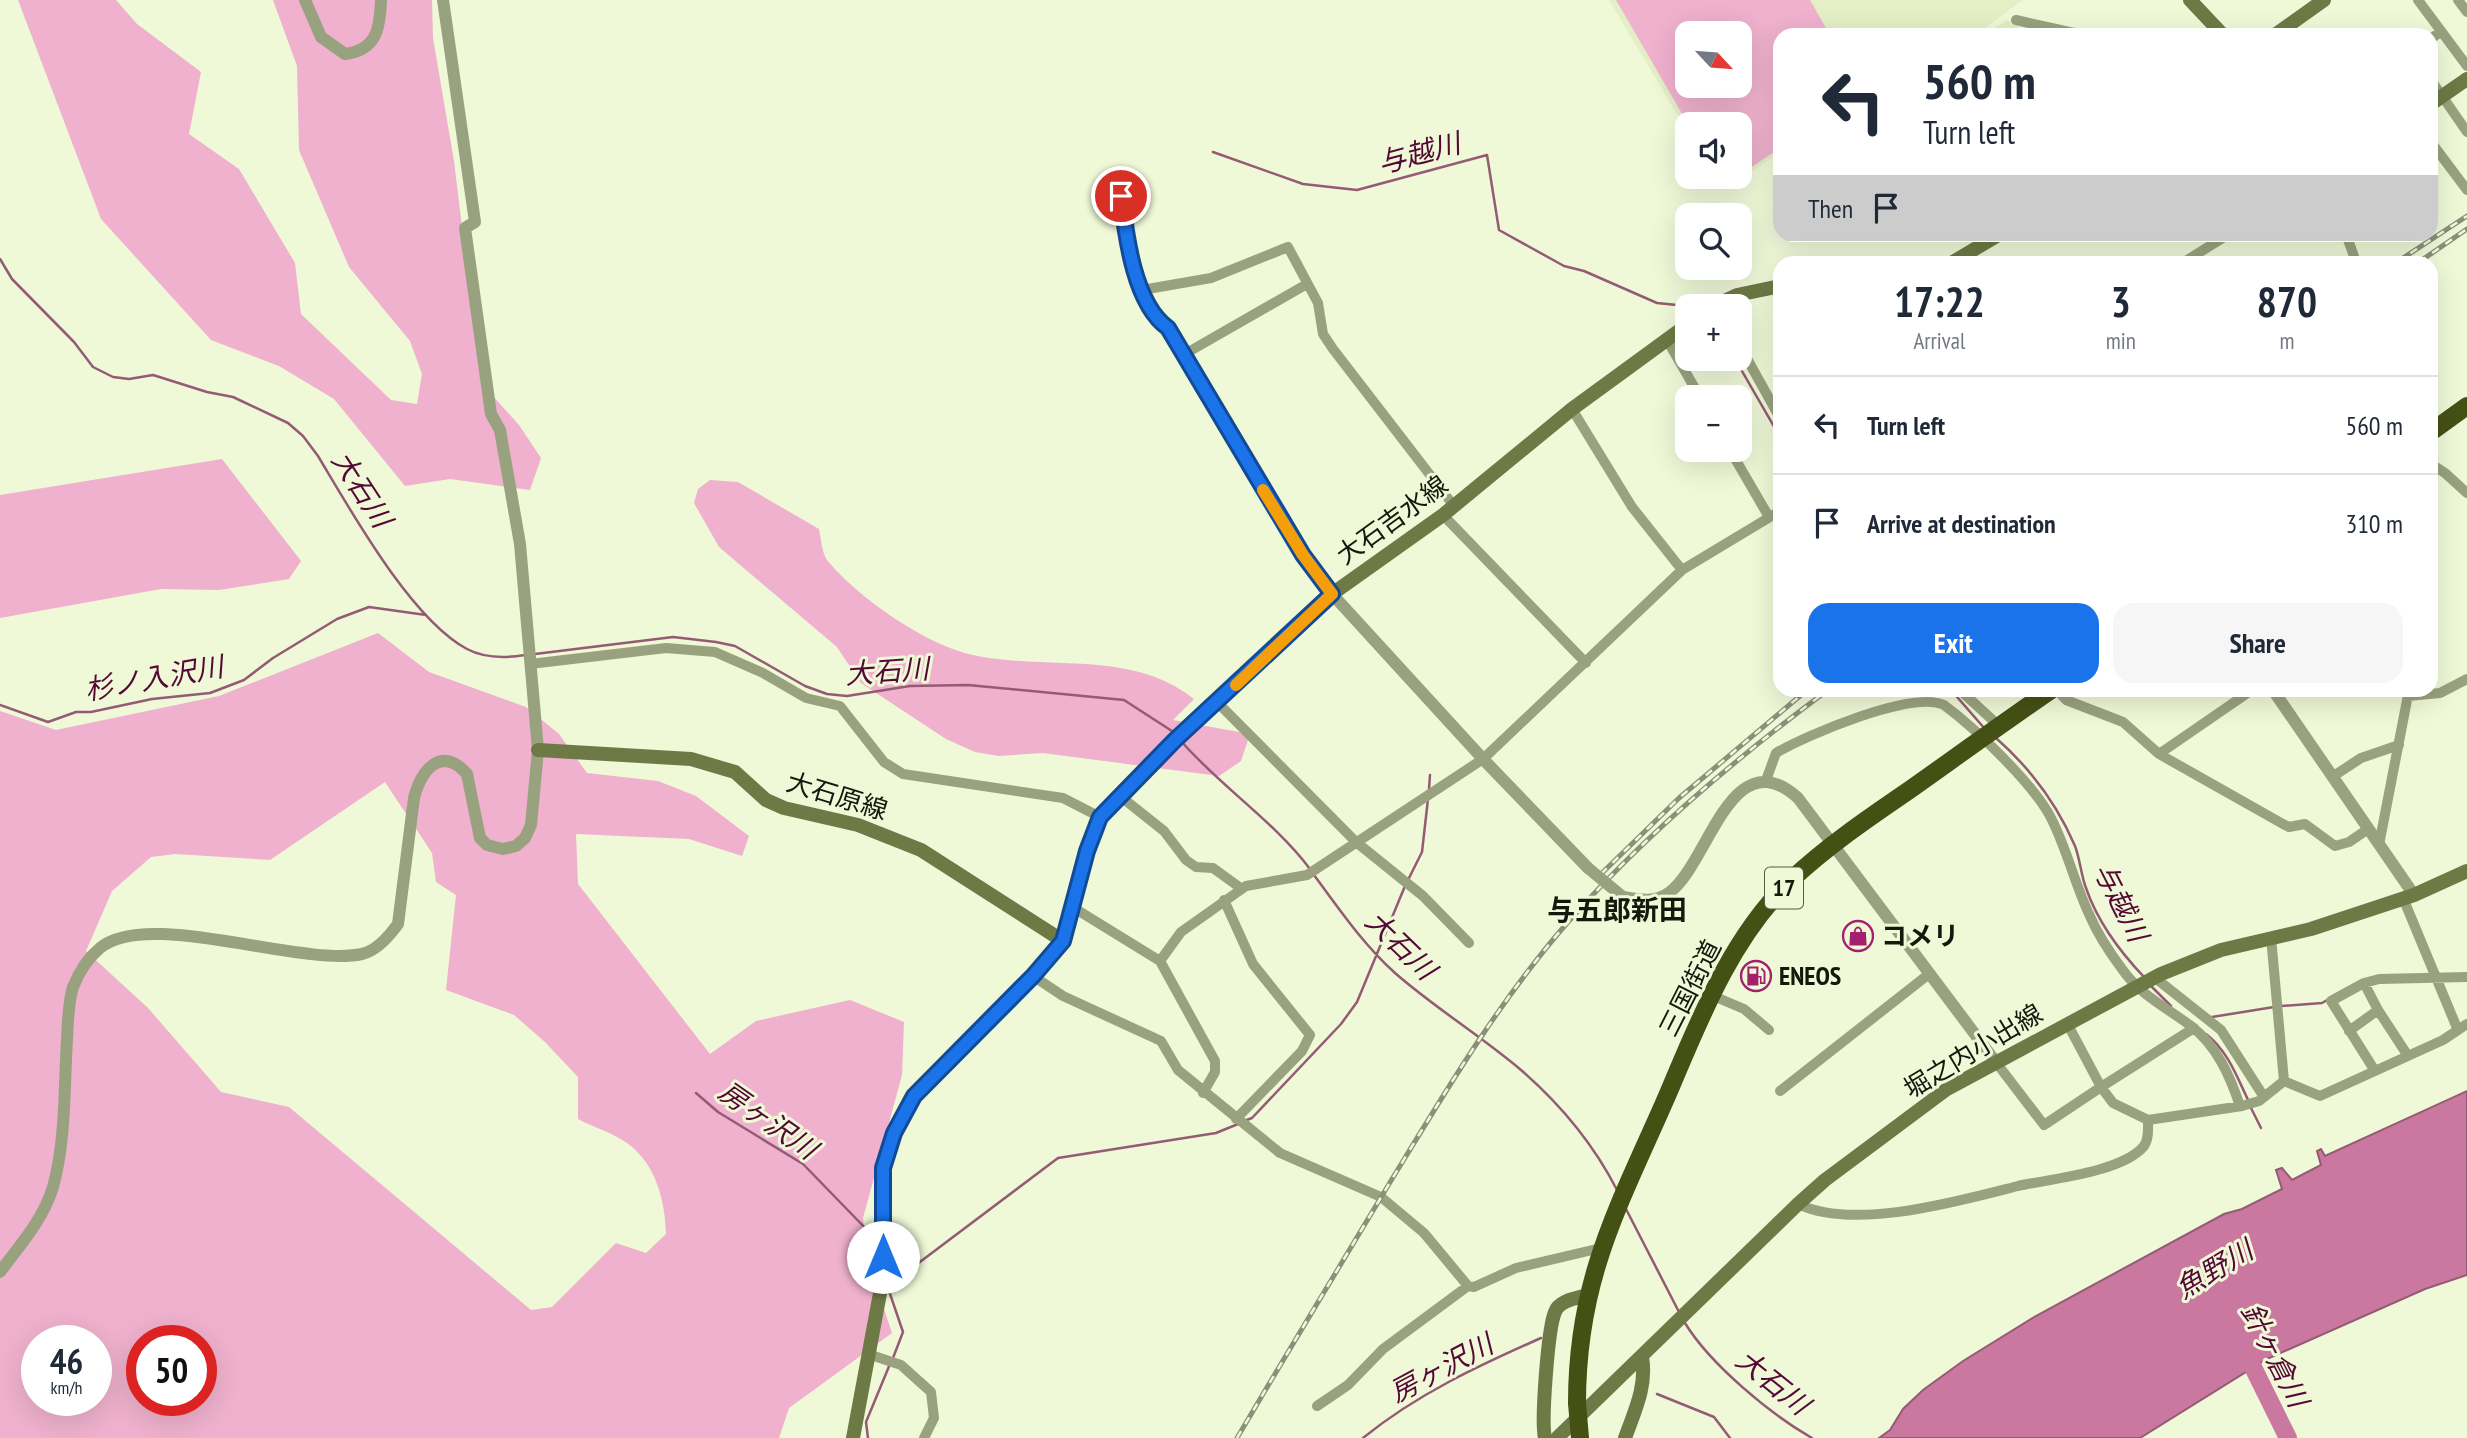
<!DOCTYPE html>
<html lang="en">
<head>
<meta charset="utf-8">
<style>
	body { margin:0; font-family:"PT Sans Narrow","Noto Sans JP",sans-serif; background:#f6f6f7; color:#1f2937; height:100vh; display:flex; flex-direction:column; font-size:26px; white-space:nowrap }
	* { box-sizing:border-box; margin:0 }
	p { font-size:23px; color:#747a83 }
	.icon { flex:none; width:38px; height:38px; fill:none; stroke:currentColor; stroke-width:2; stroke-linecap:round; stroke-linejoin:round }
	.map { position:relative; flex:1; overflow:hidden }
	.sheet { position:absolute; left:1773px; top:256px; width:665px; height:441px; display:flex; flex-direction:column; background:#fff; border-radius:21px; box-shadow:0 7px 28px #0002 }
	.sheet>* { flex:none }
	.guide { position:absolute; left:1773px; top:28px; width:665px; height:214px; border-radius:21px; box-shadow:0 7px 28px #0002; background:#fff; color:#1f2937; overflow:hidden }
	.needle { width:46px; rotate:116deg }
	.fabs { position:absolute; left:1675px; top:21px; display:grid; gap:14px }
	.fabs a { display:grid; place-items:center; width:77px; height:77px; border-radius:14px; background:#fff; box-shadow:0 7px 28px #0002; font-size:35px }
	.speed { position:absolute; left:21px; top:1325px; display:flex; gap:14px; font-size:35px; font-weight:700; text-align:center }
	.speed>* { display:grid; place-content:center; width:91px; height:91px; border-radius:50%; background:#fff; box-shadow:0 7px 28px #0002; line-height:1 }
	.speed small { font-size:18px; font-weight:400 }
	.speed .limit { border:10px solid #d22; background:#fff; color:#111 }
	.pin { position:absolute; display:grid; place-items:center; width:60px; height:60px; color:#fff; margin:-30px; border:4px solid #fff; border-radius:50%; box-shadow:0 2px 7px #0007 }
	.me { position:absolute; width:77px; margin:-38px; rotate:0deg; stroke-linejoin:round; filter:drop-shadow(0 0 5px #0008) }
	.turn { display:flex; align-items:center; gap:24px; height:147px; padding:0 35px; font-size:32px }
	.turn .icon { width:91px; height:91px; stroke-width:2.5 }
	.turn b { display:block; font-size:49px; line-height:60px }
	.then { display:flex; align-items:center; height:66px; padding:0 35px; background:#0003; gap:14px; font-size:26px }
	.eta { display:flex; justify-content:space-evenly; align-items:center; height:119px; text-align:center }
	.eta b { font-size:42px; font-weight:600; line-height:49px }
	.primary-button { display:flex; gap:14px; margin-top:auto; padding:14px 35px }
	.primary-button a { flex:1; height:80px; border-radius:21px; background:#1a73e8; color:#fff; font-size:28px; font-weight:600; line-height:80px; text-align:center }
	.primary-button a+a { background:#f6f6f7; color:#1f2937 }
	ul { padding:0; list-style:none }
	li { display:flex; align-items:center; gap:21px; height:98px; padding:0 35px; border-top:2px solid #e0e1e3 }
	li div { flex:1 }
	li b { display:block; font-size:26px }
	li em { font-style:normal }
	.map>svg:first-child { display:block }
</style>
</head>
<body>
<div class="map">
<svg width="2467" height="1438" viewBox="0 0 2467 1438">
	<rect width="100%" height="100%" fill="#eff8d7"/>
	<path fill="#e4efc6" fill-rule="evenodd" d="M1609,0h414l-48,35h-195v118l-54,35 -8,-11h22v-53h-53v7zM1687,33h53v53h-53z
		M2007,20l9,4 7,11h-40z"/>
	<path fill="#efb1cd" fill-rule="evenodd" d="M18,0h98l21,24 64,48 -12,62 50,35 56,94 6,51 90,86 26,4 5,-30 -12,-33 -61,-74 -50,-117 -2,-84 -24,-66h159l1,38 21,123 27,222 38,42 22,33 -11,32 -80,-11 -45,7 -71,-87 -55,-33 -68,-26 -110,-121z
		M1616,0h194l20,35h-50v113l-40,27v-51h-52zM1687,33h53v53h-53z
		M222,459l79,102 -12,18 -70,11 -58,-1 -161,29v-123z
		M710,480l28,2 81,47c2,10 3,24 8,31 30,37 99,85 146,95 72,16 159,-6 221,44l-21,21 77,14 -9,27 -22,15 -176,-23 -44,3 -24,-4 -29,-13 -85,-56 -24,-36 -118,-100 -25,-44 4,-14z
		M378,633l51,39 97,35 33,27 28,39 71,8 38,15 53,40 -7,20 -53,-17 -113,-5 2,50 132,170 46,-33 94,-21 54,22 -2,53 -39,143 5,43 24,72 -103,75 -10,30h-779v-727l56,19 163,-34zM385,782l47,71 4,29 20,13 -10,95 68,25 31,27 33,35v42c15,8 35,14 49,24 29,21 38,57 39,91l-20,19 -30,-10 -64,64 -21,3 -242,-203 -68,-15 -73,-84 -62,-57 26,-60 39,-34 24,-3 95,6zM37,1340h59v60h-59zM142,1340h59v60h-59z"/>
	<path fill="#ca78a0" stroke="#945b74" stroke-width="2" d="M2467,1091v184l-42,14 -158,70 -127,79h-261l11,-8 13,-21 20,-19 40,-29 71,-44 190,-103 18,-5 40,-20 -6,-19 6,-2 10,12 29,-15 -4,-14 4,-2 4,7z"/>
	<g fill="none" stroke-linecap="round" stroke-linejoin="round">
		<path stroke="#945b74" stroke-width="2.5" d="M1213,152l90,32 54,6 130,-35 12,75 65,36 20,5 73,32 30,3
			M0,259l12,20 62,63 19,25 20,10 16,2 24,-4 54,17 26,5 55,26 15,13 15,20c33,55 93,163 149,193 17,9 40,9 58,6
			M1735,359l45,78
			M535,654l138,-17 43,5 19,4 70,40 22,8 20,2 63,-10 58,-1 156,15 51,33
			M1951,690l34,39
			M0,705l48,17 28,-10h15l61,-13 58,-6 34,-13 29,-22 64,-39 32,-12 57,8
			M1996,738c34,30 61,66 79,108 5,13 6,29 11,42 12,35 34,64 59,90
			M1181,741c40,46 93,80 129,128
			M1429,789l1,-14
			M1314,875c25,34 49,69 81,98 40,35 86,63 126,97 38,33 73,75 96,120
			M1408,880l14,-28 6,-53
			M2151,986l20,20
			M2281,1006l41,-3 7,-4
			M2212,1017l62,-10
			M2206,1034c22,17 31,43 43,68
			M696,1093l22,19 85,52 68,70 5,15
			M2251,1108l10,20
			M1244,1121l8,-3 89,-94 16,-22 48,-116
			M1626,1209l53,103
			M887,1285l16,47 -10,26
			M888,1286l170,-128 158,-25 22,-9
			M1685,1323c25,41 85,91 127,115
			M1657,1394l57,23 16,21
			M868,1438l-2,-16 24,-58
			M1363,1438c54,-44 115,-72 178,-100"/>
		<path stroke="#ca78a0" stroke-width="18" d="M2243,1347l45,91"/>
		<path stroke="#99a27e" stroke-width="10" d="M2418,0l49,66
			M2458,0l9,12
			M2016,20l67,15
			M2431,39l10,-8
			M2431,80l36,52
			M2431,142l36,48
			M1121,196c5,39 14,108 47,133l135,226 29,39
			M2346,234l10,28
			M2184,262l45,-28
			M1142,290l69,-12 77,-31 30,56 5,31 10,15 121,157
			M1667,340l33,57
			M1740,346l40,72
			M1183,355l124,-71
			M1572,409l60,98 50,63
			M1730,450l39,67
			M2431,464l14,9 22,20
			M1443,515l143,148
			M530,664l136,-16 49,4 48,21 43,25 34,8 44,56 19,12 160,24 37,19
			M1960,690l39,36
			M2057,690l9,10 57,22 36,32 124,70 6,3 16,-3 30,22 14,-4 19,-13
			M2408,696l32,-3 27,-14
			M1218,703l138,139 67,54 46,47
			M2159,754l93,-64
			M2332,777l29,-19 38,-13
			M1765,783l11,-30c31,-18 136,-63 168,-48 31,23 91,80 108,115 15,30 23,64 37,94 8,19 21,39 33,55 19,27 44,38 69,57 26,20 39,50 49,80
			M1120,796l44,35 22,29 10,7 17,1 29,21
			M2379,845l30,-155
			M2403,898l54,130
			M1224,900l29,64 57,71 -8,16 -66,68
			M1074,908l86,53 55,100v11l-12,21
			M2271,937l13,144
			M1160,961l21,-29 65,-46 61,-11 176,-116 199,-189 98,-59
			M1033,976l30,20 98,45 17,29 102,83 101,44 43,36 44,53 6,1 42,-19 85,-20
			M2154,977l67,53 43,67
			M2364,983l14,27 30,46
			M1711,995l33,14 25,21
			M2067,1023l34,64 93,-59
			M2349,1031l29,-21
			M1995,1061l49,64 57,-38 12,16 35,17 94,-14 17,-5 25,-20 36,15 123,-56 24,-16
			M2375,1071l-44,-70 33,-18 15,-4 88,-2
			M1780,1091l149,-117
			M1798,1204c56,27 161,-3 220,-18 32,-7 105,-14 126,-40 5,-7 4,-17 4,-26
			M868,1354l33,11 30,27 3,26 -10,20
			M1317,1406l31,-21 35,-36 85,-63"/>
		<path stroke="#99a27e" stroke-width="12" d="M305,0l16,37 24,17c32,-4 35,-26 36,-54
			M1332,594l151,165 105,109
			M2273,690l141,205
			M1623,897c17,3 32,6 47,-5 39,-29 61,-154 128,-94l197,263
			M0,1272c20,-27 43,-52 53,-85 13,-47 11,-100 14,-148 1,-17 1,-36 6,-52 6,-15 15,-29 27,-39 47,-40 199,19 262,6 14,-3 28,-19 36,-30l16,-126c7,-27 27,-54 53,-24l13,64 7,7 16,4 13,-3 9,-8 6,-13 7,-75 -18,-206 -20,-114 -9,-16 -26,-186 10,-6 -32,-222"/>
		<path stroke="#6e7a45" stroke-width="14" d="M2190,0l33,35
			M2275,35l49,-35
			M2431,104l36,-25
			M1953,262l47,-28
			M1713,306l24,-11 43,-9
			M538,750l153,9 44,13 31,28 18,8 74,17 63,25 142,91
			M853,1438l28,-150 2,-120 11,-35 20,-37 119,-120 30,-35 24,-90 13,-34 75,-77 157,-146 111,-79 129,-106 115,-84
			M1545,1438c-4,-17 3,-110 10,-126 4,-12 23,-14 33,-17
			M1557,1438l241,-234 27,-24 122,-91 214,-115 60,-24 90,-21 103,-34 53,-24
			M1625,1438c10,-28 22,-52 17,-81"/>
		<path stroke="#455015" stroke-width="18" d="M2431,432l36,-26
			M1577,1403c0,-125 42,-197 90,-307 32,-75 63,-157 123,-215 36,-34 77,-62 118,-90 48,-34 95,-68 143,-101"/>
		<g stroke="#8a9079" stroke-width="5">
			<path id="rail" d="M2397,262l70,-46
				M2419,262l48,-33
				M1601,874l78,-76 128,-108
				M1237,1438c50,-85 101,-169 152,-254 55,-90 109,-182 179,-262 76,-86 168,-164 260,-232"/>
		</g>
		<use href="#rail" stroke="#eff8d7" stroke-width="2.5" stroke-dasharray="8" stroke-linecap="butt"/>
		<path stroke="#99a27e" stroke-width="12" d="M1588,868l35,29"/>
		<path stroke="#455015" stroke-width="18" d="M1577,1403l3,35"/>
	</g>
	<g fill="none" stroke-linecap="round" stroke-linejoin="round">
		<g stroke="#114b97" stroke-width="18">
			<path id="route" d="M883,1257v-89l11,-35 20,-37 119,-120 30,-35 24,-90 13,-34 75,-77 157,-146 -29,-39 -135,-227c-34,-24 -42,-92 -47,-132"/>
		</g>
		<use href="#route" stroke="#1a73e8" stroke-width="12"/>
		<path stroke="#f59e0b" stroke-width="12" d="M1236,685l96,-91 -29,-39 -40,-65"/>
	</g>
	<defs>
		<g id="shop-ring" transform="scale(1.575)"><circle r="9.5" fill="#eff8d7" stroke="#a4206e" stroke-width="1.5"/><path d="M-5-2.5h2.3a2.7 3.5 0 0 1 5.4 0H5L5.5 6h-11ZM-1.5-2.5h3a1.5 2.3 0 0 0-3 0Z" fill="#a4206e"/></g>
		<g id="fuel-ring" transform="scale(1.575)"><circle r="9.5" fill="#eff8d7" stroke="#a4206e" stroke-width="1.5"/><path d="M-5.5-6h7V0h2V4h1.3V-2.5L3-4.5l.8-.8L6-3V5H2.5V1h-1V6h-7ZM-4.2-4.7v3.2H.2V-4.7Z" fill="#a4206e"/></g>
	</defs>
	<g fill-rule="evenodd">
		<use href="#shop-ring" x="1858" y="936"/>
		<use href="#fuel-ring" x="1756" y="976"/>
	</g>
	<g text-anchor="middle" stroke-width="6" stroke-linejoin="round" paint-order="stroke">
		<rect fill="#eff8d7" stroke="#565b4a" stroke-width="2" x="1765" y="867.5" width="38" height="41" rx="5"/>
		<g font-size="24" font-weight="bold" fill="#15180d">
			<text x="1784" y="896">17</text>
		</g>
		<g font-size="26" fill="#15180d" stroke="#eff8d7">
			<text transform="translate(1392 520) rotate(-36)" y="9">大石吉水線</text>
			<text transform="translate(837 796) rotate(17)" y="9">大石原線</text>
			<text transform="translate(1690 988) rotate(-63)" y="9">三国街道</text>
			<text transform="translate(1973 1051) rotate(-31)" y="9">堀之内小出線</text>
		</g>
		<g font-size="26" font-weight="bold" fill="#15180d" stroke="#eff8d7" text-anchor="start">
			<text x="1881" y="945">コメリ</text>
			<text x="1779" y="985">ENEOS</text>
		</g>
		<g font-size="28" font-style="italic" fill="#540835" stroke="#eff8d7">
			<text transform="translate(1419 153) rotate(-15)" y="10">与越川</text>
			<text transform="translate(362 489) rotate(57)" y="10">大石川</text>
			<text transform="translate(887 671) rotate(-4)" y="10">大石川</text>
			<text transform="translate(154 678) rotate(-10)" y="10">杉ノ入沢川</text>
			<text transform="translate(2121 902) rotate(63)" y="10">与越川</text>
			<text transform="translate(1401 945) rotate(44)" y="10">大石川</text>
			<text transform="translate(768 1120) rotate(35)" y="10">房ヶ沢川</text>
			<text transform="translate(2214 1269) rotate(-31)" y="10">魚野川</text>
			<text transform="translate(2275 1355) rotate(63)" y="10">針ヶ倉川</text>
			<text transform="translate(1441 1368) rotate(-28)" y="10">房ヶ沢川</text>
			<text transform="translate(1773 1382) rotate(39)" y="10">大石川</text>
		</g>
		<g font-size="28" font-weight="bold" fill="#15180d" stroke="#eff8d7">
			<text x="1617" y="920">与五郎新田</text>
		</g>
	</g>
</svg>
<div class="fabs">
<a><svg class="needle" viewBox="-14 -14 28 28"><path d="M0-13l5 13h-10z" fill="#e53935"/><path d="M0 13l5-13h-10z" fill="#747a83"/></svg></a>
<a><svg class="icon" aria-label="sound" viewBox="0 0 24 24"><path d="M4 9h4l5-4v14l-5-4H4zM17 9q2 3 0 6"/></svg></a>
<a><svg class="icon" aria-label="search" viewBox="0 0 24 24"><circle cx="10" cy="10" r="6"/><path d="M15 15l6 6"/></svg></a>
<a>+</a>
<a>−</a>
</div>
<div class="speed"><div>46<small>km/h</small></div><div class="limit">50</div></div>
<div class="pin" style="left:1121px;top:196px;background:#d93025"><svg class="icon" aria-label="arrive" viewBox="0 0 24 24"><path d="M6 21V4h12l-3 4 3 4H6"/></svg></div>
<svg class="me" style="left:883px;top:1257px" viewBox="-20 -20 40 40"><circle r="19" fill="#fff"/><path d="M0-13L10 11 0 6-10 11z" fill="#1a73e8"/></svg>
<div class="guide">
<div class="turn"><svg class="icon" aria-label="left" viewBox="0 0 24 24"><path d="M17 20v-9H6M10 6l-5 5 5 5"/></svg><div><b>560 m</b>Turn left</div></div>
<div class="then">Then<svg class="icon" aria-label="arrive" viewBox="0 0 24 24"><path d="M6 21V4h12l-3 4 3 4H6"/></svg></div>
</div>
<section class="sheet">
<div class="eta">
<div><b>17:22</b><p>Arrival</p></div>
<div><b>3</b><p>min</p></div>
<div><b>870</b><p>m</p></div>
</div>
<ul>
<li><svg class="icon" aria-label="left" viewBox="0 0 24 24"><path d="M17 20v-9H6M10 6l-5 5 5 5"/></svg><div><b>Turn left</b></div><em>560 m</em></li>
<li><svg class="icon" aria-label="arrive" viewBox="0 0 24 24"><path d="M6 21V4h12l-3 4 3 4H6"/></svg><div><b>Arrive at destination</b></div><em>310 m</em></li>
</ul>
<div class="primary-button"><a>Exit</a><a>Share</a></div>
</section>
</div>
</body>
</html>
